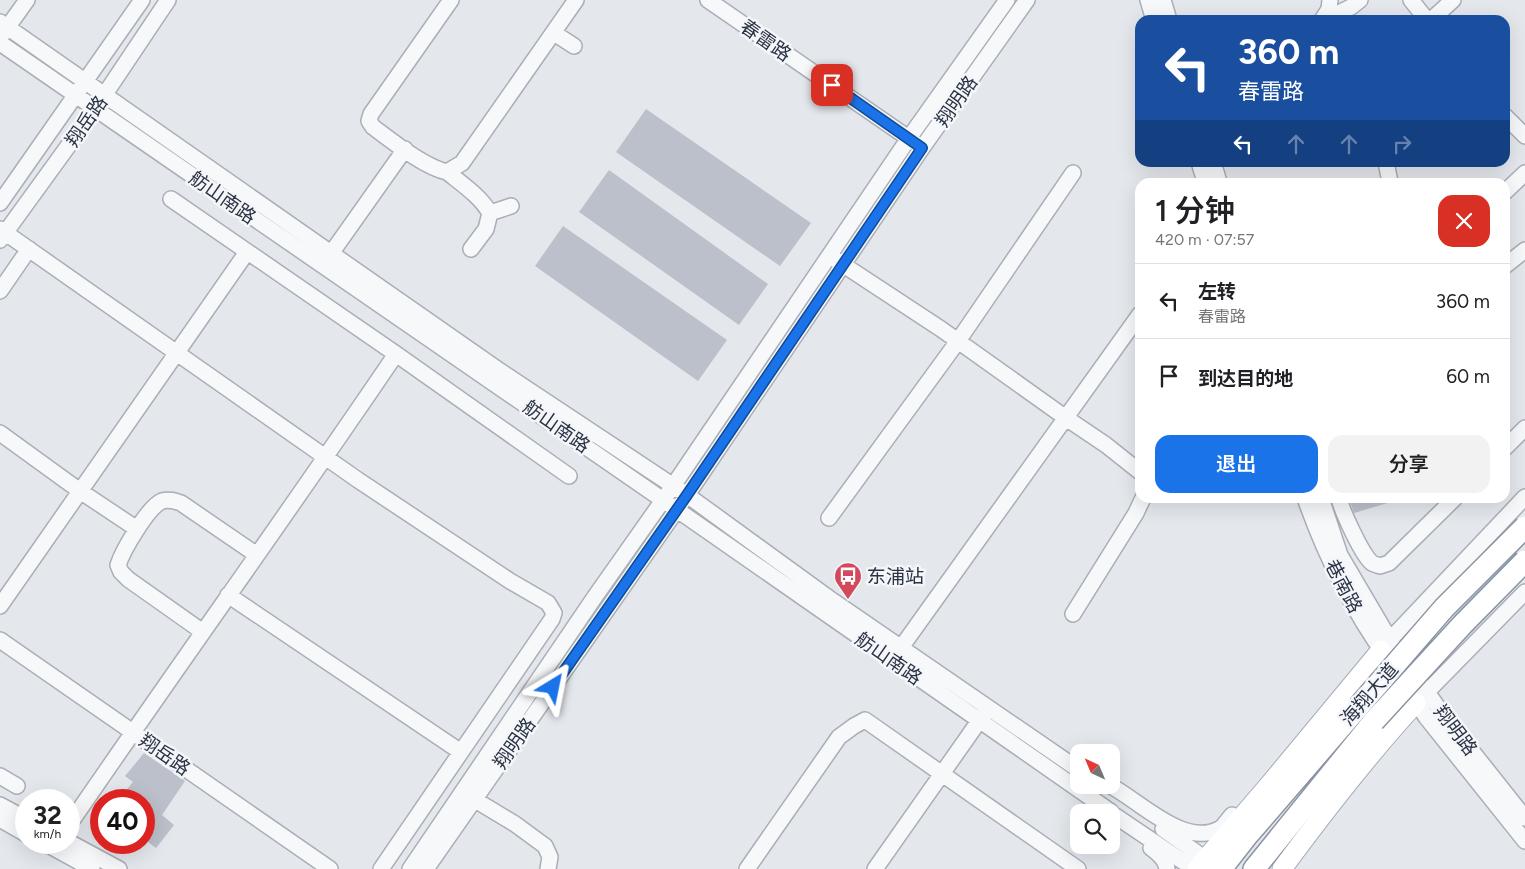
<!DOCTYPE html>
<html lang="zh">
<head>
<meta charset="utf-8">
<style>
	body { margin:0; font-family:Figtree,"Noto Sans SC",sans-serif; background:#f2f2f2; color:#202124; height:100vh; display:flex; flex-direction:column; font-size:19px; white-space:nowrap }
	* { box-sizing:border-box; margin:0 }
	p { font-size:16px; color:#757577 }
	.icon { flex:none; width:28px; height:28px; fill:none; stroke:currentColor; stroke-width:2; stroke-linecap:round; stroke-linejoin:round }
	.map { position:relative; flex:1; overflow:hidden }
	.drawer { position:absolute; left:1135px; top:178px; width:375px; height:325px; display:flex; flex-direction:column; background:#fff; border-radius:15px; box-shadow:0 5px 20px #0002 }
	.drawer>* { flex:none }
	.guide { position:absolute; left:1135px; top:15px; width:375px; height:152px; border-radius:15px; box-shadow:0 5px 20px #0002; background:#1a4fa0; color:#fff; overflow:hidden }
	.needle { width:32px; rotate:316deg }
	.tools { position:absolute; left:1070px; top:744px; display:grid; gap:10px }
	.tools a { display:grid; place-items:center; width:50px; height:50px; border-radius:10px; background:#fff; box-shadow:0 5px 20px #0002; font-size:25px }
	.speed { position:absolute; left:15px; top:789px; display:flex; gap:10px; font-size:25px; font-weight:700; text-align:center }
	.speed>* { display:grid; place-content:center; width:65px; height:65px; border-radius:50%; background:#fff; box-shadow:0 5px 20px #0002; line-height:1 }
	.speed small { font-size:12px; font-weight:400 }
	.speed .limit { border:8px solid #d22; background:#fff; color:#111 }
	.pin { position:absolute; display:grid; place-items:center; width:42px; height:42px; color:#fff; margin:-21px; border-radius:10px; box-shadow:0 2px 8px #0006 }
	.me { position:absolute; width:55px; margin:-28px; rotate:35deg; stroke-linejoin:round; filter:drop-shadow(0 0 4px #0008) }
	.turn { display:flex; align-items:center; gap:18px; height:105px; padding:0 20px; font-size:22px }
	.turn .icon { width:65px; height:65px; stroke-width:2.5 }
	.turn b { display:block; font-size:35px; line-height:42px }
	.lanes { display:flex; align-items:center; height:48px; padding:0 20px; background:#0003; justify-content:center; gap:25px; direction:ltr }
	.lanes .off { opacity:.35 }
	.round { display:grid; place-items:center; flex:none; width:52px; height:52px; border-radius:15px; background:#f2f2f2 }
	.summary { display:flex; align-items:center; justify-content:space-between; height:85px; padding:0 20px }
	h1 { font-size:30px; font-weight:600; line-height:38px }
	.cta { display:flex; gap:10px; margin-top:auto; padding:10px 20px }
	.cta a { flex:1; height:58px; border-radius:15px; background:#1a73e8; color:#fff; font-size:20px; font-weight:600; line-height:58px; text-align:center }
	.cta a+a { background:#f2f2f2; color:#202124 }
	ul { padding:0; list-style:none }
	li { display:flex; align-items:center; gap:15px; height:75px; padding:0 20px; border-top:1px solid #e0e0e0 }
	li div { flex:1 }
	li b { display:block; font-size:19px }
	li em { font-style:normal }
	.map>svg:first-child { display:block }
</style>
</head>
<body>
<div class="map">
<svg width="1525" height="869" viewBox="0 0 1525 869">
	<rect width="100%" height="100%" fill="#e4e7ec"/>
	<path fill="#bbc0ca" d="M646,109l165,114 -31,43 -164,-114z
		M609,170l159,114 -29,41 -160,-113z
		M563,226l164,114 -29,41 -163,-115z
		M1349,498h49v2l-44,13z
		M144,753l41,28 -23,34 12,10 -18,23 -12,-9v-39h-26l15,-18 -8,-6z"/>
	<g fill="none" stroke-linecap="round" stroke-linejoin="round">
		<g stroke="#a9aeb7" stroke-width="18">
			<path id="minor" d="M451,0l-80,114 -2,7 4,6c19,14 51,40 74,45l15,-9 114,-163
				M708,0l209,144
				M1148,0l6,20
				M1163,0l6,20
				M1411,0l16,20
				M1322,20l7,-11 1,-9
				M1325,20l26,-13 9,-7
				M1431,20l22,-20
				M0,22l497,347 190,126 146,106 246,169
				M554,33l20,13
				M2,35l25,-35
				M0,43l663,457 448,312
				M1505,116l20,20
				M1199,162l6,20
				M1213,162l6,20
				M1386,162l4,20
				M447,172c15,12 33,24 43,41l-4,16 -15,20
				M1505,192l20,-19
				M171,199l225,155 173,122
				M0,203l142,-203
				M490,213l21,-7
				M0,229l358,251 152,101 38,22 6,10 -2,6 -171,250
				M0,240l95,-131 73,-109
				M836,260l105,69 125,89 40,27 34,27
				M325,262l80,-113
				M1505,266l20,-16
				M0,291l29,-42
				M0,433l80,58 57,38
				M1505,448l20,-20
				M1305,498c20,57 47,111 82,160
				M1321,498l19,57 50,85 54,76 81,102
				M1339,498c3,13 23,57 33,65 2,1 5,2 8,3l9,-3 66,-65
				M829,518l129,-177 115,-168
				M228,595l233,157
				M0,606l247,-354
				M1073,614l63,-101 7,-15
				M203,632l-75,-53 -7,-7 -3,-7c5,-15 30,-58 44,-64 7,-2 13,0 19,2l76,52
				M0,640l330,229
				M1385,645l140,-148
				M895,656l245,-342
				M1411,694l15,23 99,124
				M1421,698l104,-106
				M0,776l17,10
				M1109,785c30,15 75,63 110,44 5,-2 9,-10 13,-14
				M467,795l48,29 30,22 5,11 -2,12
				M0,805l26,14
				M1111,813l83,56
				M0,819l26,15
				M69,825c108,-158 220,-313 327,-471
				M1163,829l51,36
				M43,842l49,27
				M69,842l50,27
				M1151,848c7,5 15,12 16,21
				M410,869l184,-271 79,-112 236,-348 98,-138
				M426,869l261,-374 235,-347 105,-148
				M747,869l92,-132 15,-11 11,-6 213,149
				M875,869l109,-155"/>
		</g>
		<g stroke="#a3abb8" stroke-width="21">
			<path id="major" d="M1197,869l72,-84 112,-135
				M1282,869c42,-57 86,-114 134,-166"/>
		</g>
		<g stroke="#8b94a3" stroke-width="24">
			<path id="highway" d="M1221,869l25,-32 113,-131
				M1254,869l120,-148"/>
		</g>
		<use href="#minor" stroke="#f7f8fa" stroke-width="15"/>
		<use href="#major" stroke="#fff" stroke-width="19"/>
		<use href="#highway" stroke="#fff" stroke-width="21"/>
		<g stroke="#8b94a3" stroke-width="24" stroke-linecap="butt">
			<path id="highway-bridge" d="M1359,706l85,-98 81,-81
				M1374,721l89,-97 62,-63"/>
		</g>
		<use href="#highway-bridge" stroke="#fff" stroke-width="21"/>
	</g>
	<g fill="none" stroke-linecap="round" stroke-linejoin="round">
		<g stroke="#114b97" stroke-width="12">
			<path id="route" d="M553,687l134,-192 235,-347 -90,-63"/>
		</g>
		<use href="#route" stroke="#1a73e8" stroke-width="9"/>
	</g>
	<defs>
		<g id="bus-pin" transform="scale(1.4375)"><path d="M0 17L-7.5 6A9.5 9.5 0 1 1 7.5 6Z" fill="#d1495b" stroke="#f4f6f9"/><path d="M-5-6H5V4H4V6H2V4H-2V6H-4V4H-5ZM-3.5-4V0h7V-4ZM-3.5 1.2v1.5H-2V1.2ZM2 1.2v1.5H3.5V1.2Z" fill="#fff"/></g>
	</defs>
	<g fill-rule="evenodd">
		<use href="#bus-pin" x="848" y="576"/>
	</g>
	<g text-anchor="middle" stroke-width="5" stroke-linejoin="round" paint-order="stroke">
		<g font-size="19" fill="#2b3445" stroke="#f4f6f9">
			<text transform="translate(766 40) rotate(35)" y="7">春雷路</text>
			<text transform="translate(956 101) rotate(-55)" y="7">翔明路</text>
			<text transform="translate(86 121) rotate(-55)" y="7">翔岳路</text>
			<text transform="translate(223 197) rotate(35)" y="7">舫山南路</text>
			<text transform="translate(557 426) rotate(35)" y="7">舫山南路</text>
			<text transform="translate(1344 586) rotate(62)" y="7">巷南路</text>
			<text transform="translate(889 658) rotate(35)" y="7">舫山南路</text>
			<text transform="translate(1369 694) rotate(-49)" y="7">海翔大道</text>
			<text transform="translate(1456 730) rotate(53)" y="7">翔明路</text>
			<text transform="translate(514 743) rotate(-55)" y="7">翔明路</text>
			<text transform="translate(165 754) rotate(35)" y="7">翔岳路</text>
		</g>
		<g font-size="19" fill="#2b3445" stroke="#f4f6f9" text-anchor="start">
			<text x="867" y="583">东浦站</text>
		</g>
	</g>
</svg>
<div class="tools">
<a><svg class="needle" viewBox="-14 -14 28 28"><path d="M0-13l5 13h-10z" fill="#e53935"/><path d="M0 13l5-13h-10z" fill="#757577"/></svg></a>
<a><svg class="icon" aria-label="search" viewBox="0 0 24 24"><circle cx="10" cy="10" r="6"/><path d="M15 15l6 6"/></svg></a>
</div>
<div class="speed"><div>32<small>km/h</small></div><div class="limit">40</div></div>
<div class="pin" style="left:832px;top:85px;background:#d93025"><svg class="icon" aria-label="arrive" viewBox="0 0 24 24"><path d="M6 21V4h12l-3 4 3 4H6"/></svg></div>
<svg class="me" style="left:553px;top:687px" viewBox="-20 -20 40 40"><path d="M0-17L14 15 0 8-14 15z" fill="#1a73e8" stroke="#fff" stroke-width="4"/></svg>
<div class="guide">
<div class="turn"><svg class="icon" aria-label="left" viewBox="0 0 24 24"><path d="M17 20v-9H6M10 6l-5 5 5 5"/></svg><div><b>360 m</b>春雷路</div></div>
<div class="lanes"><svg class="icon" aria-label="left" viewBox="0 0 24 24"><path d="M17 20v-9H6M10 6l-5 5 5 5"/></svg><svg class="icon off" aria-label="ahead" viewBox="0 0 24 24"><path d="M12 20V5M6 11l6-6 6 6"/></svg><svg class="icon off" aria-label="ahead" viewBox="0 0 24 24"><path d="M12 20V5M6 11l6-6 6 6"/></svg><svg class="icon off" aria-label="right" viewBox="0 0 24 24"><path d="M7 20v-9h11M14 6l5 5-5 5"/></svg></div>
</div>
<section class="drawer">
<div class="summary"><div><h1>1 分钟</h1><p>420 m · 07:57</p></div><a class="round" style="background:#d93025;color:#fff"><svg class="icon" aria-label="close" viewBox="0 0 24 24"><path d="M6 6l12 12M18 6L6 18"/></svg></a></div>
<ul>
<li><svg class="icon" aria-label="left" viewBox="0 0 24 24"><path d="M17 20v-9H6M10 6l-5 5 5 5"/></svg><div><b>左转</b><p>春雷路</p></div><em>360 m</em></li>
<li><svg class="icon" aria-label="arrive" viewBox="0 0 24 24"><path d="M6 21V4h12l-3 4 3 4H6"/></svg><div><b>到达目的地</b></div><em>60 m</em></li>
</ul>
<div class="cta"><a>退出</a><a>分享</a></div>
</section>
</div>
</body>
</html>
